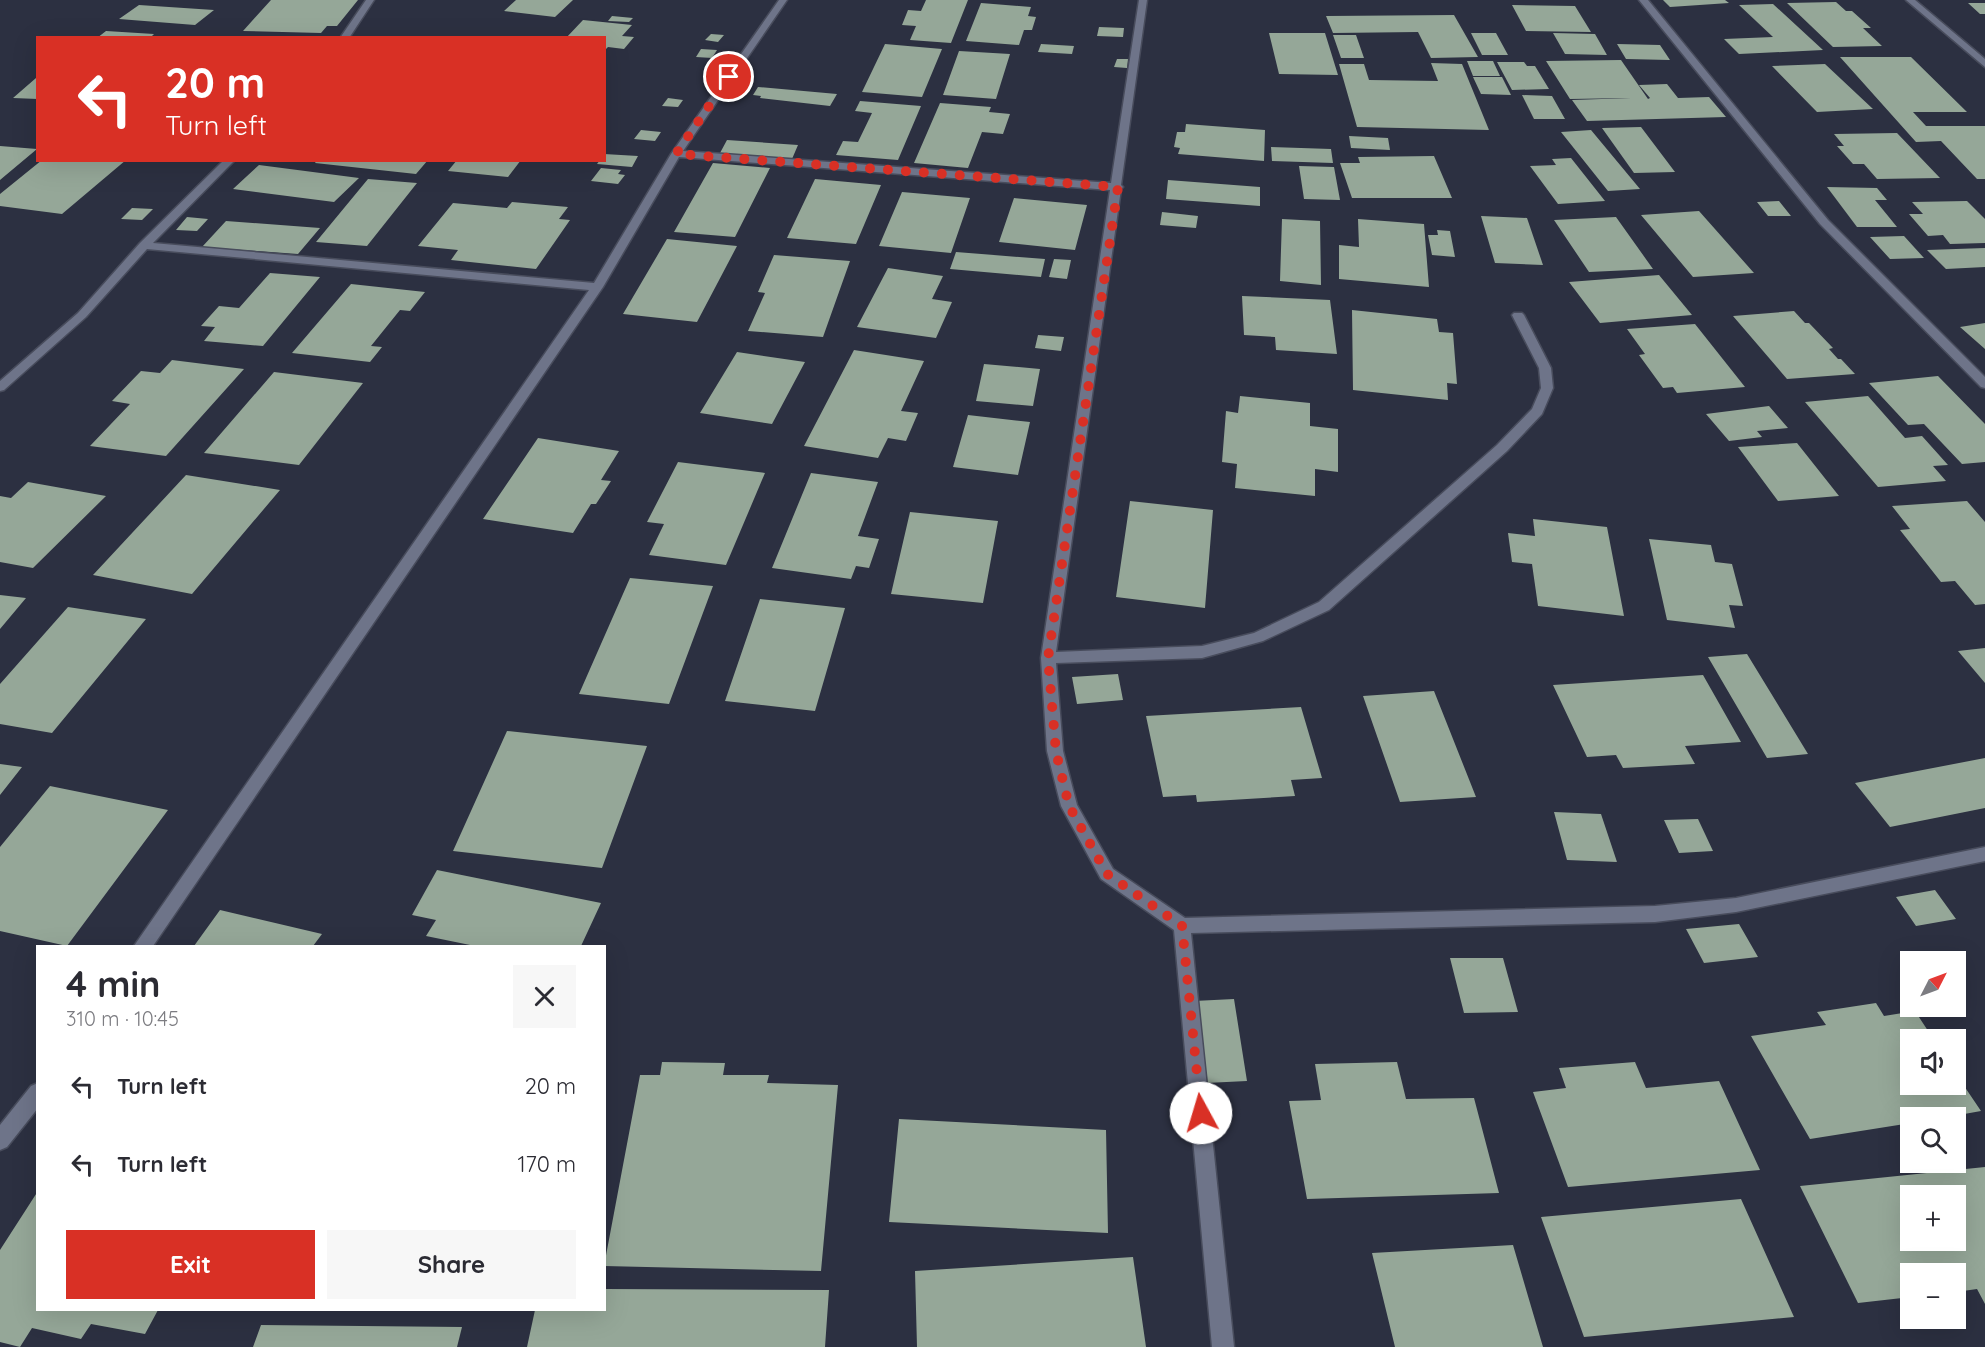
<!DOCTYPE html>
<html lang="en">
<head>
<meta charset="utf-8">
<style>
	body { margin:0; font-family:Quicksand,sans-serif; background:#f7f7f7; color:#2b2b33; height:100vh; display:flex; flex-direction:column; font-size:22px; white-space:nowrap }
	* { box-sizing:border-box; margin:0 }
	p { font-size:20px; color:#7c7c81 }
	.icon { flex:none; width:33px; height:33px; fill:none; stroke:currentColor; stroke-width:2; stroke-linecap:round; stroke-linejoin:round }
	.map { position:relative; flex:1; overflow:hidden }
	.sheet { position:absolute; left:36px; top:945px; width:570px; height:366px; display:flex; flex-direction:column; background:#fff; border-radius:0px; box-shadow:0 6px 24px #0002 }
	.sheet>* { flex:none }
	.guide { position:absolute; left:36px; top:36px; width:570px; height:126px; border-radius:0px; box-shadow:0 6px 24px #0002; background:#d93025; color:#fff; overflow:hidden }
	.needle { width:39px; rotate:48deg }
	.fabs { position:absolute; left:1900px; top:951px; display:grid; gap:12px }
	.fabs a { display:grid; place-items:center; width:66px; height:66px; border-radius:0px; background:#fff; box-shadow:0 6px 24px #0002; font-size:30px }
	.pin { position:absolute; display:grid; place-items:center; width:51px; height:51px; color:#fff; margin:-26px; border:3px solid #fff; border-radius:50%; box-shadow:0 2px 6px #0007 }
	.me { position:absolute; width:66px; margin:-33px; rotate:354deg; stroke-linejoin:round; filter:drop-shadow(0 0 4px #0008) }
	.turn { display:flex; align-items:center; gap:21px; height:126px; padding:0 30px; font-size:27px }
	.turn .icon { width:78px; height:78px; stroke-width:2.5 }
	.turn b { display:block; font-size:42px; line-height:51px }
	.round { display:grid; place-items:center; flex:none; width:63px; height:63px; border-radius:0px; background:#f7f7f7 }
	.overview { display:flex; align-items:center; justify-content:space-between; height:102px; padding:0 30px }
	h1 { font-size:36px; font-weight:700; line-height:45px }
	.button { display:flex; gap:12px; margin-top:auto; padding:12px 30px }
	.button a { flex:1; height:69px; border-radius:0px; background:#d93025; color:#fff; font-size:24px; font-weight:700; line-height:69px; text-align:center }
	.button a+a { background:#f7f7f7; color:#2b2b33 }
	ul { padding:0; list-style:none }
	li { display:flex; align-items:center; gap:18px; height:78px; padding:0 30px }
	li div { flex:1 }
	li b { display:block; font-size:22px }
	li em { font-style:normal }
	.map>svg:first-child { display:block }
</style>
</head>
<body>
<div class="map">
<svg width="1985" height="1347" viewBox="0 0 1985 1347">
	<rect width="100%" height="100%" fill="#2c3041"/>
	<path fill="#95a798" fill-rule="evenodd" d="M271,0h87l-21,26h-10l-6,7 -78,-2z
		M516,0h57l-18,17 -51,-6z
		M926,0h42l-17,43 -41,-3 6,-14 -14,-1 6,-15 13,1z
		M1663,0h62l4,3 -59,4z
		M1836,2l10,9h6l19,17h-8l19,18 -49,1 -46,-44z
		M981,3l50,4 -3,9 8,1 -4,13h-8l-5,15 -53,-4z
		M1968,3h17v11h-5z
		M1773,4l50,46 -84,4 -15,-15 49,-2 -34,-32z
		M139,5l75,5 -19,15 -76,-6z
		M1512,5l63,1 16,26 -65,-1z
		M1454,15l24,42 -47,1 -13,-26 -85,1 -7,-17z
		M612,16l21,2 -4,4 -21,-1z
		M583,20l49,5 -10,11 12,1 -10,12 -16,-2 -4,4v-13h-38z
		M1099,27l25,1 -1,9 -26,-1z
		M106,31l48,3 -4,4h-53z
		M1269,33h56l13,42 -59,-1z
		M1471,33h25l12,22h-26z
		M1553,33l42,1 12,21 -42,-1z
		M711,34l13,1 -6,7 -13,-2z
		M1333,35h23l8,23h-23z
		M885,44l57,5 -20,48 -60,-5z
		M1041,44l33,2 -2,8 -34,-2z
		M1617,44l43,1 10,15 -44,-1z
		M701,49l16,1 -5,8 -16,-1z
		M959,51l51,3 -14,45 -53,-4z
		M1840,57h71l56,55h-54l13,14h59v53h-8l-36,-38 -25,1z
		M1117,59h11l-1,9 -13,-1z
		M1621,60l27,39 2,-1 -11,-13 28,-1 11,14 31,-1 17,20 -139,4 -15,-21 59,-2 -61,1 -24,-38z
		M1467,61h26l7,15h-27z
		M1497,62h27l3,4h8l14,23 -37,1z
		M1431,63l31,1 27,66 -132,-3 -18,-63h25l5,16 69,1z
		M1825,64l48,45 -56,3 -45,-46z
		M1473,77h29l9,18 -30,-1z
		M36,78l2,21 -25,-1z
		M758,87l79,7 -7,12 -70,-8 1,-2 -8,-1z
		M1522,95l30,1 13,23h-31z
		M668,98l15,2 -5,7 -16,-1z
		M860,101l61,5 -23,54 -62,-5 7,-14 15,1 14,-29 -17,-2z
		M940,103l51,4 -2,5 21,2 -7,20 -21,-2 -14,36 -54,-5z
		M1186,124l79,6 -1,31 -86,-7 2,-6 -6,-1 3,-15h8z
		M1641,127l34,45 -41,1 -32,-45z
		M641,130l20,2 -6,9 -21,-2z
		M1591,130l49,59 -32,2 -47,-59z
		M1897,133l43,45 -63,1 -13,-15h-11l-16,-18h7l-10,-12z
		M1349,136l39,2 2,12 -39,-2z
		M727,140l71,5 -6,14 -72,-6z
		M0,146l37,3 -37,31z
		M1271,147l60,2 2,14 -61,-2z
		M604,154l34,2 -6,11 -35,-3 3,-4h4z
		M1434,156l18,42h-100l-12,-35h20l-2,-6z
		M1571,158l34,43 -47,3 -28,-38 26,-1 -4,-6z
		M42,160h84l-64,54 -62,-8v-12z
		M317,160h111l-12,14 -101,-11z
		M457,160h64l-13,17 -60,-6z
		M713,163l57,5 -35,69 -61,-5z
		M259,165l100,13 -25,24 -101,-13z
		M1299,166l35,1 6,33 -36,-1z
		M601,168l20,2 -3,4 7,1 -7,9 -27,-3z
		M368,179l49,4 -50,63 -51,-4z
		M815,179l66,6 -25,59 -69,-6z
		M1168,180l92,7v19l-94,-7z
		M1827,187l50,1 10,12h-12l22,27h-40z
		M902,192l68,6 -19,55 -72,-7z
		M1014,198l73,7 -12,45 -76,-8z
		M1779,201l12,15h-23l-11,-14z
		M1967,201l18,18v24l-35,1 -7,-9 -15,1 -19,-22h14l-11,-12z
		M512,202l56,5 -9,12 11,1 -34,49 -85,-9 7,-10 -40,-4 35,-43 54,5z
		M132,208l21,1 -11,11 -21,-1z
		M1699,211l55,62 -61,4 -52,-62z
		M1162,212l36,4 -2,12 -36,-3z
		M1481,216l46,2 16,47 -48,-2z
		M187,217l21,2 -11,12 -21,-1z
		M1616,217l37,52 -64,3 -35,-52z
		M1282,219l38,2 1,64 -41,-4z
		M1358,219l66,5 5,63 -90,-8v-34l20,2z
		M226,221l94,7 -22,26 -96,-7z
		M1437,230l13,1 5,26 -23,-2 -4,-20h10z
		M1904,236l20,22 -34,1 -20,-22z
		M667,239l70,7 -40,76 -74,-8z
		M1985,248v19l-39,2 -19,-19z
		M956,252l89,7 -4,18 -91,-8z
		M774,255l76,6 -27,76 -75,-6 17,-38 -7,-1z
		M1054,259l17,1 -4,19 -18,-2z
		M888,268l55,8 -11,23 20,3 -16,36 -79,-11z
		M270,273l50,4 -57,69 -59,-5 11,-14 -14,-1 18,-20 20,2z
		M1659,275l33,40 -92,8 -31,-41z
		M351,284l74,8 -15,19 -10,-1 -29,36 11,1 -12,15 -78,-9z
		M1242,296l88,4 7,54 -61,-4 -1,-13 -31,-2z
		M1352,310l85,9 2,13 14,1 4,51 -10,-1 1,17 -95,-10z
		M1794,311l11,12h4l24,25 -4,1 9,10h3l14,15 -68,5 -54,-63z
		M1985,323v26l-25,-22z
		M1695,324l50,63 -68,6 -4,-6 -10,1 -24,-33 6,-1 -18,-25z
		M1038,335l26,2 -3,14 -26,-3z
		M854,350l70,11 -23,50 17,2 -12,28 -18,-3 -10,20 -74,-12z
		M737,352l68,10 -33,62 -72,-11z
		M172,360l72,9 -78,87 -76,-10 40,-42 -18,-3 29,-30 19,2z
		M984,364l56,5 -7,37 -57,-5z
		M274,372l89,11 -64,82 -95,-12z
		M1938,376l47,48v38l-23,2 -38,-40 -16,1 -39,-42z
		M1240,396l70,7v23l28,3v43l-23,-3v27l-80,-8 2,-24 -15,-2 4,-51 12,2z
		M1868,396l37,42 17,-2 26,29 -15,1 13,15 -68,6 -73,-85z
		M1769,406l19,22 -31,3 5,6 -33,4 -23,-27z
		M968,415l62,7 -12,53 -65,-8z
		M538,438l81,13 -18,29 10,1 -15,23h-5l-18,29 -90,-14z
		M1797,443l42,53 -61,5 -40,-54z
		M678,462l87,11 -39,92 -77,-10 15,-31 -17,-2z
		M811,473l67,9 -20,54 21,3 -10,29 -13,-2 -5,13 -79,-11z
		M186,475l94,15 -88,104 -99,-19z
		M28,482l78,14 -73,72 -33,-6v-66l11,2z
		M1130,501l83,9 -8,98 -89,-11z
		M1967,501l18,21v82l-10,1 -20,-24 -14,1 -41,-52 10,-1 -18,-23z
		M910,512l88,9 -15,82 -92,-9z
		M1533,519l74,8 17,89 -86,-10 -6,-42 -20,-2 -4,-29 27,3z
		M1649,539l62,6 4,17 17,2 11,42 -14,-1 6,23 -68,-8z
		M630,578l83,8 -44,118 -90,-10z
		M0,595l26,3 -26,31z
		M760,599l85,9 -30,103 -90,-10z
		M68,607l78,12 -94,114 -52,-9v-40z
		M1985,648v35l-27,-32z
		M1747,654l61,100 -41,4 -59,-101z
		M1118,674l5,26 -46,4 -5,-27z
		M1703,675l38,67 -56,4 10,18 -72,4 -7,-13 -29,2 -34,-72z
		M1434,691l42,106 -76,5 -37,-106z
		M1301,707l21,71 -31,2 4,16 -98,6 -1,-7 -33,2 -17,-81z
		M507,731l140,15 -45,122 -149,-17z
		M1985,758v50l-95,19 -35,-44z
		M0,764l22,3 -22,28z
		M50,786l118,24 -101,136 -67,-15v-84z
		M1554,812l47,2 16,48 -50,-2z
		M1698,819l15,32 -34,2 -15,-33z
		M437,870l164,33 -20,43h-106l-49,-10 10,-16 -24,-5z
		M1935,890l21,29 -40,7 -20,-29z
		M220,910l102,24 -9,12h-119z
		M1739,924l19,33 -54,6 -18,-34z
		M1450,958h53l15,54 -54,1z
		M1234,999l13,82 -41,2 -12,-82z
		M1876,1003l8,13 31,-5 19,29h-23v44h45v-10l25,37 -39,7h-31v5l-101,16 -59,-103 75,-11 -9,-13z
		M662,1062l63,1 -2,12h46l-2,8 71,2 -17,186 -217,-5 36,-191h20z
		M1397,1062l9,37 68,-1 25,95 -192,6 -18,-98 32,-1 -6,-36z
		M1635,1062l11,26 73,-7 41,89 -192,17 -35,-95 33,-4 -7,-20z
		M899,1119l207,11 2,103 -219,-11z
		M1985,1167v137l-8,-15 -21,3v-18h-45v23l-53,6 -58,-117zM1911,1196h45v44h-45z
		M38,1191v119h120l-13,24 -54,-10 -10,15 -49,-11 -12,19 -20,-5v-92z
		M1741,1199l53,118 -210,20 -43,-120z
		M1513,1245l30,102h-148l-23,-94z
		M1133,1257l13,90h-229l-2,-76z
		M604,1289l225,1 -4,57h-298l8,-37h69z
		M261,1325l201,2 -5,20h-204z"/>
	<g fill="none" stroke-linecap="round" stroke-linejoin="round">
		<g stroke="#484c5c" stroke-width="3">
			<path id="minor" d="M366,0h8l-25,38h-9z
				M779,0h8l-104,151 428,32 28,-183h8l-26,185 2,2 -2,2 -65,463 146,-6 52,-13 65,-31 178,-157 35,-36 9,-21 -2,-20 -27,-53 2,-2h8l2,2 27,53 2,20 -11,26 -35,37 -178,159 -66,31 -61,17 -146,5 7,88 14,54 36,64 72,49 470,-12 81,-8 249,-51v14l-249,51 -81,10 -464,11 43,414h-22l-38,-417 -73,-51 -40,-73 -14,-55 -6,-93 69,-468 -431,-33 -76,130 -450,659h-19l455,-656 -442,-41 -61,68 -82,73 -4,1v-10l78,-68 62,-70 84,-83h11l-82,83 441,40 77,-129z
				M1639,0h9l180,220 157,157v11l-4,-1 -161,-163z
				M1906,0h9l70,59v8z
				M38,1083v25l-31,39 -7,3v-25l31,-39z"/>
		</g>
		<use href="#minor" fill="#6e7489" fill-rule="evenodd"/>
	</g>
	<g fill="none" stroke-linecap="round" stroke-linejoin="round">
		<path stroke="#d93025" stroke-width="10" stroke-dasharray="0 18" d="M729,77l-53,77 442,33 -70,471 8,94 13,54 38,68 75,52 19,187"/>
	</g>
</svg>
<div class="fabs">
<a><svg class="needle" viewBox="-14 -14 28 28"><path d="M0-13l5 13h-10z" fill="#e53935"/><path d="M0 13l5-13h-10z" fill="#7c7c81"/></svg></a>
<a><svg class="icon" aria-label="sound" viewBox="0 0 24 24"><path d="M4 9h4l5-4v14l-5-4H4zM17 9q2 3 0 6"/></svg></a>
<a><svg class="icon" aria-label="search" viewBox="0 0 24 24"><circle cx="10" cy="10" r="6"/><path d="M15 15l6 6"/></svg></a>
<a>+</a>
<a>−</a>
</div>
<div class="pin" style="left:729px;top:77px;background:#d93025"><svg class="icon" aria-label="arrive" viewBox="0 0 24 24"><path d="M6 21V4h12l-3 4 3 4H6"/></svg></div>
<svg class="me" style="left:1201px;top:1113px" viewBox="-20 -20 40 40"><circle r="19" fill="#fff"/><path d="M0-13L10 11 0 6-10 11z" fill="#d93025"/></svg>
<div class="guide">
<div class="turn"><svg class="icon" aria-label="left" viewBox="0 0 24 24"><path d="M17 20v-9H6M10 6l-5 5 5 5"/></svg><div><b>20 m</b>Turn left</div></div>
</div>
<section class="sheet">
<div class="overview"><div><h1>4 min</h1><p>310 m · 10:45</p></div><a class="round"><svg class="icon" aria-label="close" viewBox="0 0 24 24"><path d="M6 6l12 12M18 6L6 18"/></svg></a></div>
<ul>
<li><svg class="icon" aria-label="left" viewBox="0 0 24 24"><path d="M17 20v-9H6M10 6l-5 5 5 5"/></svg><div><b>Turn left</b></div><em>20 m</em></li>
<li><svg class="icon" aria-label="left" viewBox="0 0 24 24"><path d="M17 20v-9H6M10 6l-5 5 5 5"/></svg><div><b>Turn left</b></div><em>170 m</em></li>
</ul>
<div class="button"><a>Exit</a><a>Share</a></div>
</section>
</div>
</body>
</html>
